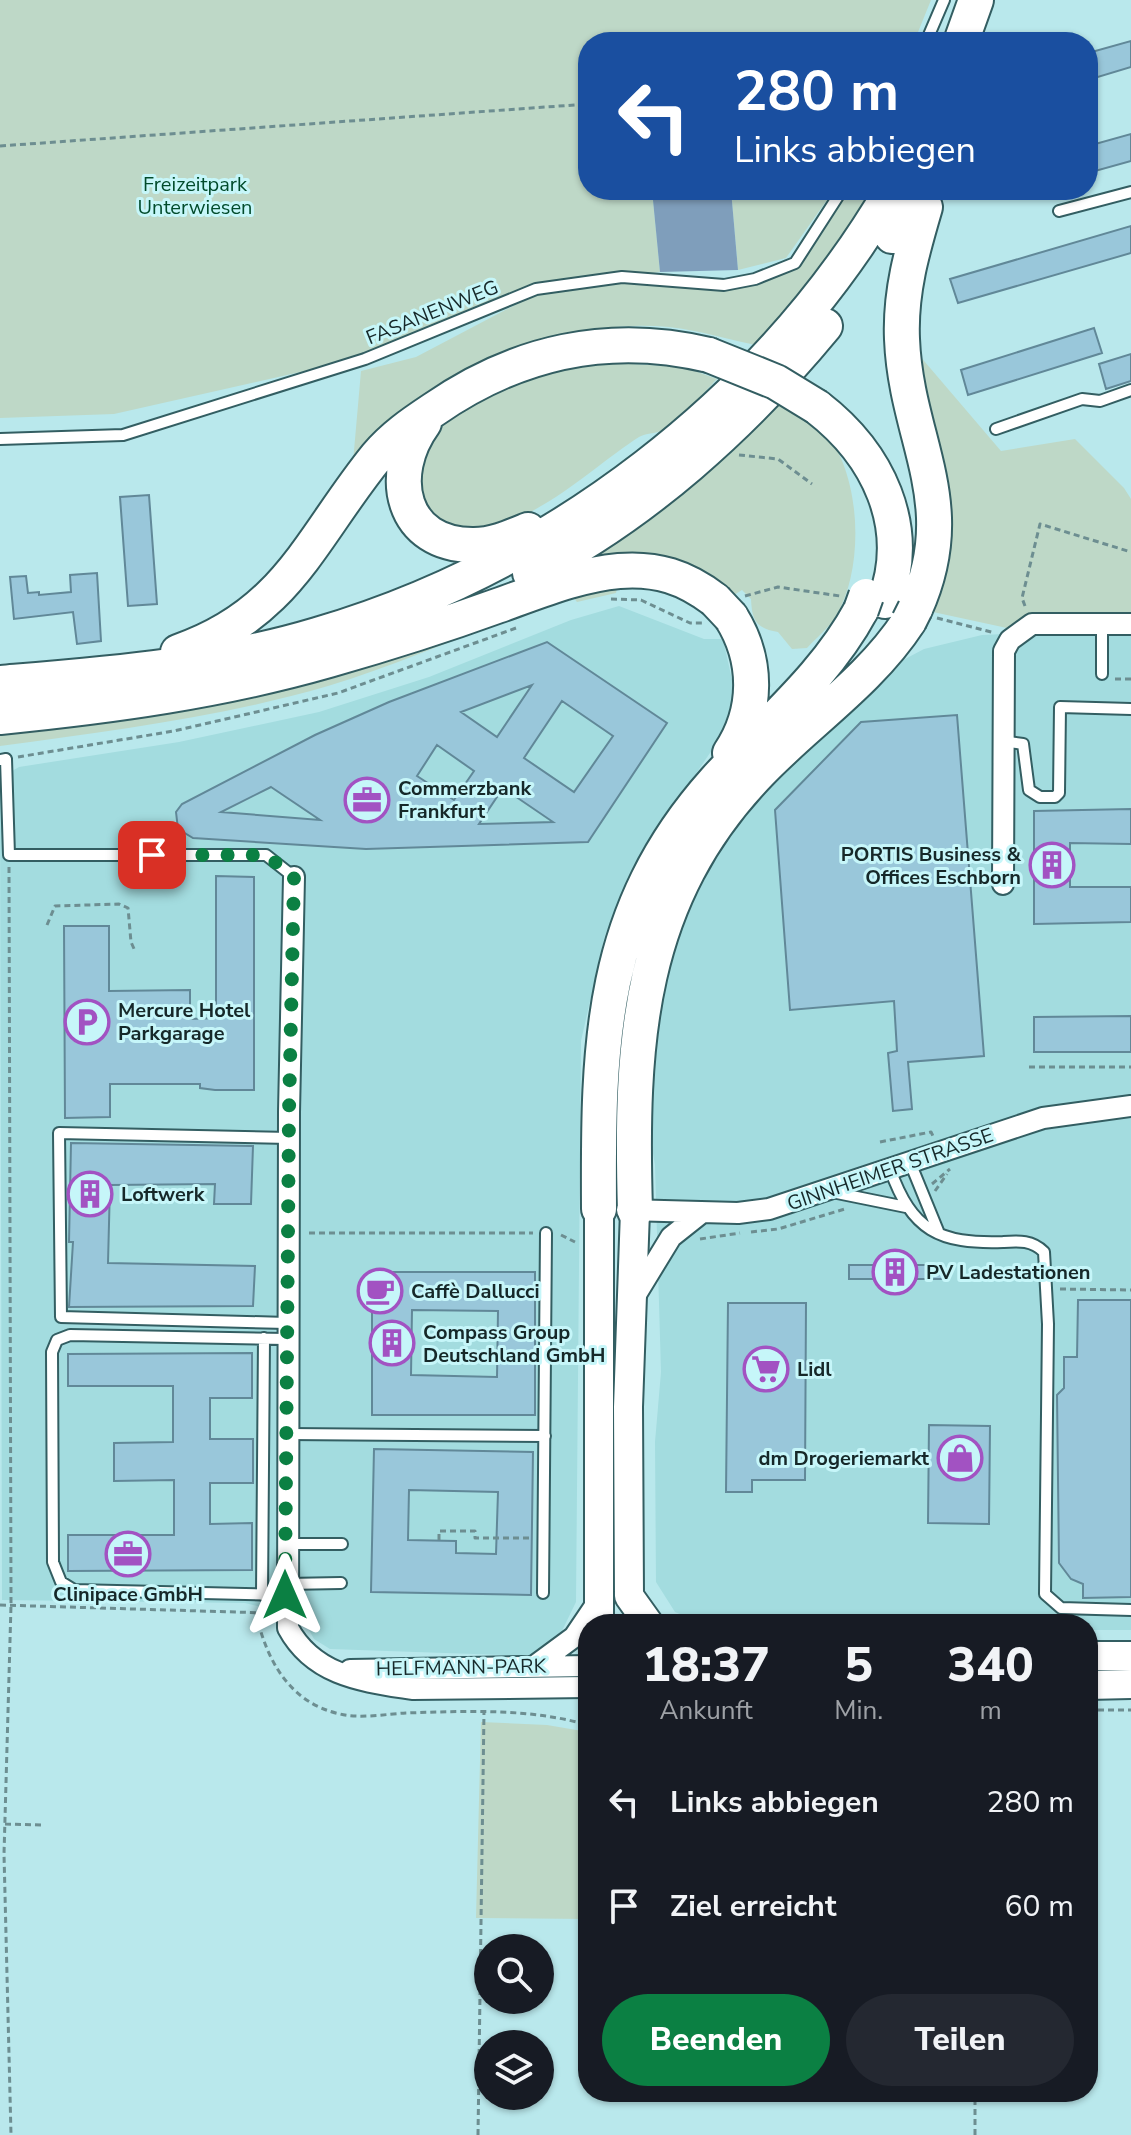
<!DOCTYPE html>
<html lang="de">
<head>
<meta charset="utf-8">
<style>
	body { margin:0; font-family:"Nunito Sans",sans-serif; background:#242831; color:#f1f3f6; height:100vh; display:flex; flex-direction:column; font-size:30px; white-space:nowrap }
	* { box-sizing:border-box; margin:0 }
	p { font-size:26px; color:#9ea1a6 }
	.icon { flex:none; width:44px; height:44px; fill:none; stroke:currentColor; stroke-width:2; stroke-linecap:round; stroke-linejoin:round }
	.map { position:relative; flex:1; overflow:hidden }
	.panel { position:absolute; left:578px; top:1614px; width:520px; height:488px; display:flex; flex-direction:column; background:#171b24; border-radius:32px; box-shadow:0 2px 6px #0004 }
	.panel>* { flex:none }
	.top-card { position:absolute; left:578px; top:32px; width:520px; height:168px; border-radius:32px; box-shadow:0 2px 6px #0004; background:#1a4fa0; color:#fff; overflow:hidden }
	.tools { position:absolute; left:474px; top:1934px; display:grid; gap:16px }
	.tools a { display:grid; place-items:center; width:80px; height:80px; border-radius:50%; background:#171b24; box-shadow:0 2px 6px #0004; font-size:40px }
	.pin { position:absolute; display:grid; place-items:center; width:68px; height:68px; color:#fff; margin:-34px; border-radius:16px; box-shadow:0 4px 12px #0006 }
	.me { position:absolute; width:88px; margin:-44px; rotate:0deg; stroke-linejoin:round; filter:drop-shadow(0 0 6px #0008) }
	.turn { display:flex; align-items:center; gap:28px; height:168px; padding:0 24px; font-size:36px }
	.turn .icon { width:104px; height:104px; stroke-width:2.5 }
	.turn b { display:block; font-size:56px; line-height:68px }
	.eta { display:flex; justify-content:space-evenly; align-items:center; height:136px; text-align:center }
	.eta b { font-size:48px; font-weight:800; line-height:56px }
	.primary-button { display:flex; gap:16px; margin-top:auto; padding:16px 24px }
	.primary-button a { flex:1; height:92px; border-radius:48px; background:#0b8043; color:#fff; font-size:32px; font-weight:800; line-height:92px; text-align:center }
	.primary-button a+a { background:#242831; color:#f1f3f6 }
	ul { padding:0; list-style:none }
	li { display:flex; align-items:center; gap:24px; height:104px; padding:0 24px }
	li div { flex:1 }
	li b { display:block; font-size:30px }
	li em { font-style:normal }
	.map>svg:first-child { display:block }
</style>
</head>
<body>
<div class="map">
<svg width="1131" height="2135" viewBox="0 0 1131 2135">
	<rect width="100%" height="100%" fill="#b9e8ec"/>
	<path fill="#a3dcdf" d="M619,606l85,33h19l13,59 -24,52 -64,94 -43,91 -24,106 -5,561 -17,35 -25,19 -204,-7 -16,-10 -12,-22 -57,-14 -243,-3 -2,-822 19,-11 160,-25 140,-30 110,-35 142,-57z
		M1049,632h82v998h-43v-6h-384l-29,-12 -19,-30 -1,-140 6,-70 -6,-207 -7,-41 2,-97 47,-153 46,-62 145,-144 36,-19 58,-14z"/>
	<path fill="#bed8c7" d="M0,0h931l-17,42h-326v148h64l8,82 -151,21 -169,70 -226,51 -114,4z
		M731,190h103l-48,68 -48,12z
		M847,190h23l-19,41 -91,115c-30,-6 -61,-16 -91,-19 -72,-7 -156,15 -218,51 -37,21 -68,55 -98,84l8,-91 55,-14 118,-62 87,-13 101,9 34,-6 42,-19z
		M919,355l82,96 74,-12 49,49 7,11v117c-40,0 -90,-10 -124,12l-74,-16 20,-86z
		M598,362l86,5 33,12c-16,16 -35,41 -54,51 -8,4 -17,3 -24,7 -49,31 -125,109 -189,89 -22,-6 -29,-27 -38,-46 7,-16 14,-43 26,-56 34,-40 112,-53 160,-62z
		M775,400c13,7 32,14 43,24 44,42 48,142 18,192 -7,12 -20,22 -29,32l-15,1 -14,-17c-22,-4 -26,-11 -27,-33l-9,-9 -8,5 -171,-27 155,-115 10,3 6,-6 -1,-9z
		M619,579l-3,14 -39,9 -4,-5c-83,25 -162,64 -245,89 -106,31 -218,45 -328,60v-11l168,-22z
		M481,1722l66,3 41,7v187l-112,-1z"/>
	<path fill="#7f9ebb" d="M652,190h79l7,80 -78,2z"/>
	<path fill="#99c7da" stroke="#618898" stroke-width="2" fill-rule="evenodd" d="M1131,41v26l-43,13v-27z
		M1131,134v27l-43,12v-27z
		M1131,226v27l-173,50 -8,-24z
		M1094,328l8,25 -134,42 -7,-25z
		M1131,354v27l-25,8 -7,-25z
		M149,495l8,109 -29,2 -8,-109z
		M97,573l4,68 -24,3 -4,-32 -59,7 -4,-42 16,-1 2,17 11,-1v3l32,-3 -1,-17z
		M547,642l120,81 -79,119 -222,7 -173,-11 -15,-9 -2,-17 6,-8 133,-69 74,-33zM532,685l-35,52 -36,-25zM562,701l51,35 -39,56 -50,-34zM437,745l37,26 -20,29 -37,-24zM271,787l49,33 -99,-8zM503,788l50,34 -74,2z
		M957,715l27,341 -76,6 4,47 -19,2 -5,-58 9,-2 -3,-50 -104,9 -15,-200 86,-88z
		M1131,809v35l-61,-1v44h61v35l-97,2v-113z
		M216,876l38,1v213h-39l-15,-2v-4h-90v33l-45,1 -1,-192h45v65l81,-1v29l26,-1z
		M1131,1016v36h-97v-35z
		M71,1143l182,3 -2,58h-37l1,-20 -105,1 -2,78 147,3 -2,40 -184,1 4,-65h-4z
		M849,1265h93v14h-93z
		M372,1272h163v143h-163zM412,1310l86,1 -1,66 -86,-2z
		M1078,1300h53v297l-48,1v-14l-12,-5 -12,-16 -2,-168 7,-7v-31h13z
		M728,1303h78l-1,177h-53v12h-26z
		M252,1353v45h-42v41h43v44h-43v41l42,-1v47l-184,1v-36h106v-55l-60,1v-38l59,-1v-56h-105v-32z
		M929,1425l61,1 -1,98 -61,-1z
		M374,1449l159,3 -2,143 -160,-3zM409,1490l89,2 -2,62 -40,-1v-12l-48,-1z"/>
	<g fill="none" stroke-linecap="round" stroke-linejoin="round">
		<g stroke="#335e62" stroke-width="14">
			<path id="service" d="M926,42l18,-42
				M1059,211l72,-19
				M996,429l86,-30 18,2 31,-11
				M0,439l123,-4 242,-76 171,-70 86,-12 102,8 31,-6 40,-16 47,-73
				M1102,624v50
				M1002,741l21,3 6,46 11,7h15l4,-4 1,-86 71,2
				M0,760l6,-1 3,96h257l28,22
				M909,1160l29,71
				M890,1169c22,62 49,75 113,73 16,-1 29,-2 41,10l4,72 -3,270 16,14 70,2
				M832,1192l74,15
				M287,1323l-226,-6 -2,-184 230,5
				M287,1434l258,2
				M288,1544h54
				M287,1584l54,-1
				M543,1593l3,-360
				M262,1595l2,-257
				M285,1595l-211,-5 -13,-8 -8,-20 -1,-210 5,-12 13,-5 217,4"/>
		</g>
		<g stroke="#335e62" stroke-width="24">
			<path id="minor" d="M294,877l-5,235 -1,516c26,48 74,53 124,61l176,-2
				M1003,884l1,-233 6,-11 22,-16h99
				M627,1210l111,3 31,-4 274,-91 88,-12
				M635,1296l36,-59 29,-23
				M536,1665l38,-28 25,-37
				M350,1670l238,-4"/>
		</g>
		<g stroke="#335e62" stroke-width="32">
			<path id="secondary" d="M599,1209v415
				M635,1211l-7,196 1,189 20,28
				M1088,1656h43
				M1088,1685l43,-1"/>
		</g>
		<g stroke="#335e62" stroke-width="38">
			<path id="trunk" d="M961,42l15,-42
				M892,236l27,-46
				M817,407c61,47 96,119 68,194
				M424,423c-38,52 -23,123 50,122 19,0 37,-8 54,-15
				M530,573c114,-58 214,-149 295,-247
				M915,609c48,-106 -9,-168 -13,-270 -2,-47 10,-88 23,-132
				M178,652c110,-38 133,-115 199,-196 16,-19 35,-32 56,-46 83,-58 176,-79 276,-55
				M0,683c106,-9 214,-17 317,-48 236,-69 450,-232 575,-445
				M0,717c111,-11 221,-26 329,-57 56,-16 113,-34 168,-54 40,-14 79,-31 122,-35 38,-3 66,6 96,29
				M730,753c28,-42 28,-93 1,-136
				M599,1209c-1,-165 0,-298 116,-428 50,-56 110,-104 146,-171
				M635,1211c-5,-168 2,-312 125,-439 49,-51 110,-91 149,-151"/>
		</g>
		<path stroke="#6d8e91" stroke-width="3" stroke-dasharray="6 4" stroke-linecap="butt" d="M0,146l588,-42
			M739,455l39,4 34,25
			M745,596l33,-9 62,9
			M611,599l30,1 49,23h12
			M1025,606l-3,-8 18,-74 91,28
			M937,618l58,15
			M1115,679h16
			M18,757l156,-26 164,-38 178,-65
			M9,867l2,738 -7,249 7,281
			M47,925l8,-19 64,-2 9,4 3,34 4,9
			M1029,1067h102
			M880,1142l51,-10 2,4
			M932,1184l18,-15
			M935,1191l12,-17
			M751,1232l27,-3 67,-20
			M309,1233h224
			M561,1235l14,7
			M700,1239l40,-6
			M1060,1289l71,1
			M439,1540v-9h36v7h57
			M0,1605l268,8
			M256,1613c10,46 33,90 84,101 20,5 46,0 66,-1 61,-2 123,-5 182,12
			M1088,1710h43
			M5,1824l37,1
			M478,2135l6,-424
			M975,2135v-43"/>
		<use href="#service" stroke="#fff" stroke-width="10"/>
		<use href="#minor" stroke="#fff" stroke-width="20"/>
		<use href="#secondary" stroke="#fff" stroke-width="28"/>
		<use href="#trunk" stroke="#fff" stroke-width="34"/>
		<g stroke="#335e62" stroke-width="38" stroke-linecap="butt">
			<path id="trunk-bridge" d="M709,355l67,27 41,25
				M715,600l16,17
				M861,610l5,-14
				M909,621l6,-12"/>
		</g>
		<use href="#trunk-bridge" stroke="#fff" stroke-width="34"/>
	</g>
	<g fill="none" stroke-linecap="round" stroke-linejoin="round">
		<path stroke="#0b8043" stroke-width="14" stroke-dasharray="0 25.2" d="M152,855h114l28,22 -5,235 -4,483"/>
	</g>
	<defs>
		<g id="office-ring" transform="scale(2.3)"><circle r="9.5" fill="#c6f6f9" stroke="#a252c2" stroke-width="1.5"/><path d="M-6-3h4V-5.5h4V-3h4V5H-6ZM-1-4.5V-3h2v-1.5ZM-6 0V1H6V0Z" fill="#a252c2"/></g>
		<g id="building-ring" transform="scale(2.3)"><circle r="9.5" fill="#c6f6f9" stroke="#a252c2" stroke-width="1.5"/><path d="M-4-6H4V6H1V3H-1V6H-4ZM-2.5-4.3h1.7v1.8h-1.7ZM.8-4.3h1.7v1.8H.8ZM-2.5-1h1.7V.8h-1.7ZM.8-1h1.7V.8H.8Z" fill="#a252c2"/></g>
		<g id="parking-ring" transform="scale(2.3)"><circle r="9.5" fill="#c6f6f9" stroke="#a252c2" stroke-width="1.5"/><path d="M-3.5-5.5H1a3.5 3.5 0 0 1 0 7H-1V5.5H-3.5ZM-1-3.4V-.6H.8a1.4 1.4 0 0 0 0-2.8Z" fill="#a252c2"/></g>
		<g id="cafe-ring" transform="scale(2.3)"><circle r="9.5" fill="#c6f6f9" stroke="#a252c2" stroke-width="1.5"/><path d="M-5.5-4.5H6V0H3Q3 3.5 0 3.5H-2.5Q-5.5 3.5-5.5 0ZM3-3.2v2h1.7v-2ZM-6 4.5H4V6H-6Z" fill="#a252c2"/></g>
		<g id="supermarket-ring" transform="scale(2.3)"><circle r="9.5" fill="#c6f6f9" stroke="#a252c2" stroke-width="1.5"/><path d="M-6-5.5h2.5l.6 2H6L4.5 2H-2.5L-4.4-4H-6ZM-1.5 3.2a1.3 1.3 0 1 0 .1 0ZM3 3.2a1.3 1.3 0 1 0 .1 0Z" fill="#a252c2"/></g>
		<g id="shop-ring" transform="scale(2.3)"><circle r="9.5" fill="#c6f6f9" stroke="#a252c2" stroke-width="1.5"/><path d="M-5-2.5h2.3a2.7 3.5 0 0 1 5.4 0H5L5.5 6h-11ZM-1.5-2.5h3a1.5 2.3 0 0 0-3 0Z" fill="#a252c2"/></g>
	</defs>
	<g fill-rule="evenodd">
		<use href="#office-ring" x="367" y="800"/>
		<use href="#building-ring" x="1052" y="865"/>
		<use href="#parking-ring" x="87" y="1022"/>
		<use href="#building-ring" x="90" y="1194"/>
		<use href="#building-ring" x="895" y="1272"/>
		<use href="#cafe-ring" x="380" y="1291"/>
		<use href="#building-ring" x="392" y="1343"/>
		<use href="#supermarket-ring" x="766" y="1369"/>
		<use href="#shop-ring" x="960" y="1458"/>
		<use href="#office-ring" x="128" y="1554"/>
	</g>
	<g text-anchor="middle" stroke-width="6" stroke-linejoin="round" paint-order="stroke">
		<g font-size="20" fill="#024b2b" stroke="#c6f6f9">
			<text x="195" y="191">Freizeitpark<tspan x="195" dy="23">Unterwiesen</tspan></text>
		</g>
		<g font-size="20" fill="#162829" stroke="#c6f6f9">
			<text transform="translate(432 312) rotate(-22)" y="7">FASANENWEG</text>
			<text transform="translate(890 1169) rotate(-19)" y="7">GINNHEIMER STRASSE</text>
			<text transform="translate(461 1667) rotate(-1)" y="7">HELFMANN-PARK</text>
		</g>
		<g font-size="20" font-weight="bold" fill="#162829" stroke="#c6f6f9" text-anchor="start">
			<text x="398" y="795">Commerzbank<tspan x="398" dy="23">Frankfurt</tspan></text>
			<text x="1021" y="861" text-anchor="end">PORTIS Business &amp;<tspan x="1021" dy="23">Offices Eschborn</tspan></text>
			<text x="118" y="1017">Mercure Hotel<tspan x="118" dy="23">Parkgarage</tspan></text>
			<text x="121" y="1201">Loftwerk</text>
			<text x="926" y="1279">PV Ladestationen</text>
			<text x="411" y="1298">Caffè Dallucci</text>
			<text x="423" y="1339">Compass Group<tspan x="423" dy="23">Deutschland GmbH</tspan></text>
			<text x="797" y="1376">Lidl</text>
			<text x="929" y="1465" text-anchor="end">dm Drogeriemarkt</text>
			<text x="128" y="1601" text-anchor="middle">Clinipace GmbH</text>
		</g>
	</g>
</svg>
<div class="tools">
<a><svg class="icon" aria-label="search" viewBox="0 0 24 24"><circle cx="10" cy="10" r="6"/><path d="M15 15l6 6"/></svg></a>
<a><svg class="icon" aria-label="layers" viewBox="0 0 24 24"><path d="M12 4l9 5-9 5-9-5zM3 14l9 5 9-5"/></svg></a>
</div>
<div class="pin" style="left:152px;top:855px;background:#d93025"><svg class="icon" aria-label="arrive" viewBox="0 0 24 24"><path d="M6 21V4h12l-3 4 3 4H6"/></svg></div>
<svg class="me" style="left:285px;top:1595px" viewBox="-20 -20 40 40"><path d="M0-17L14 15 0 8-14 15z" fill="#0b8043" stroke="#fff" stroke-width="4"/></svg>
<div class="top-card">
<div class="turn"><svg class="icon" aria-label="left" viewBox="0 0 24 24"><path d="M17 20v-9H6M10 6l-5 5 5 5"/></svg><div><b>280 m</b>Links abbiegen</div></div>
</div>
<section class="panel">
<div class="eta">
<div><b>18:37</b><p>Ankunft</p></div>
<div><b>5</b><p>Min.</p></div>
<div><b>340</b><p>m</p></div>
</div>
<ul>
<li><svg class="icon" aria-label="left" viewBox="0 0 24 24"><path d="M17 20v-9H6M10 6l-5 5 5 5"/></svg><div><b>Links abbiegen</b></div><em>280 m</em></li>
<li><svg class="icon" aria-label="arrive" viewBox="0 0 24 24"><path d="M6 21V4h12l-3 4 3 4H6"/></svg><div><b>Ziel erreicht</b></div><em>60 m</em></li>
</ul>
<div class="primary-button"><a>Beenden</a><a>Teilen</a></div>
</section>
</div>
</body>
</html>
